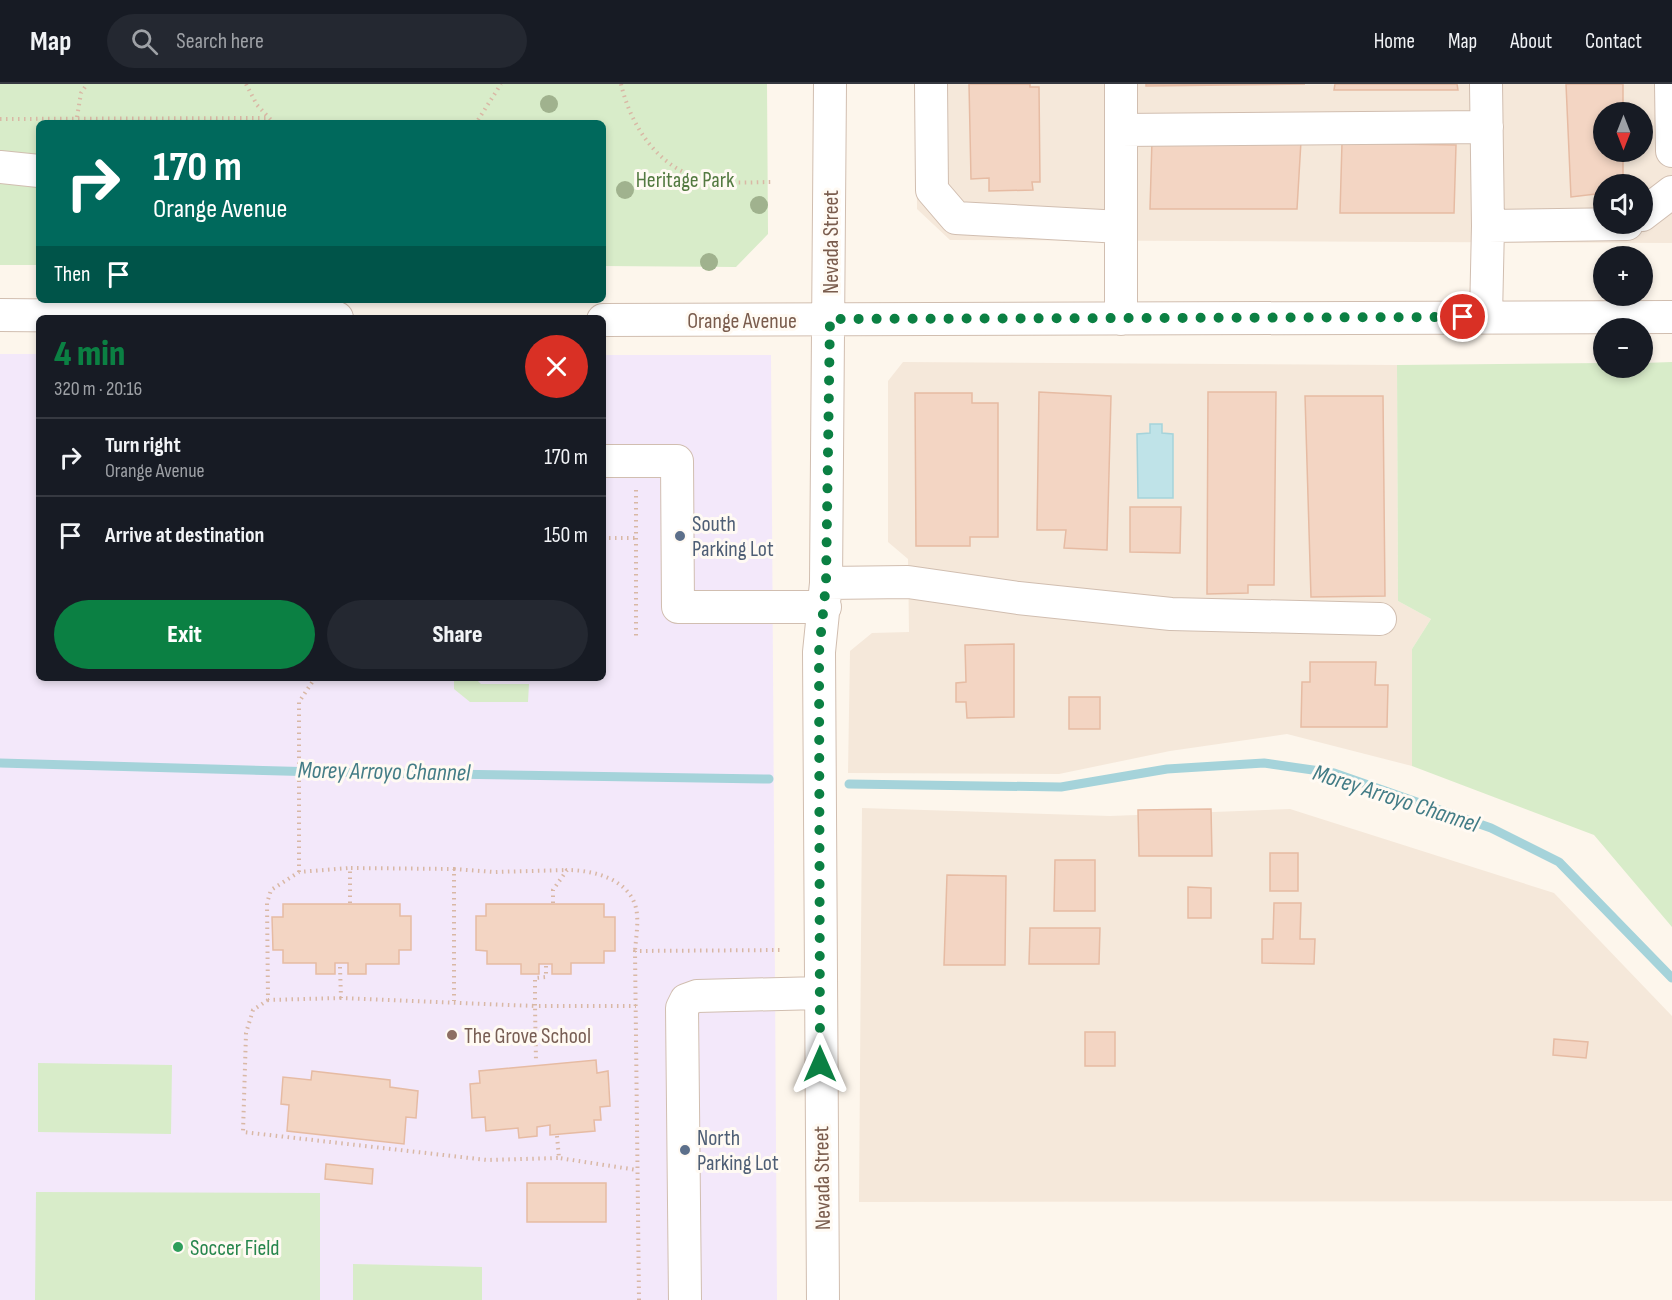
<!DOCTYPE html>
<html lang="en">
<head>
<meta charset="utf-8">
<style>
	body { margin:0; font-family:"Sofia Sans Condensed",sans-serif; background:#242831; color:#f1f3f6; height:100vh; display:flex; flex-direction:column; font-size:22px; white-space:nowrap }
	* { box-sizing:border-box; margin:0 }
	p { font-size:20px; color:#9ea1a6 }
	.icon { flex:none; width:33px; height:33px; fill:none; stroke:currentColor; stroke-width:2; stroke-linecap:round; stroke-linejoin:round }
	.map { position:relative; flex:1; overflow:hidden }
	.drawer { position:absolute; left:36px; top:231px; width:570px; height:366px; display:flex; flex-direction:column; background:#171b24; border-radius:9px; box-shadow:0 3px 9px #0003 }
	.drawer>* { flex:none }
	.hud { position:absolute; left:36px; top:36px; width:570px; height:183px; border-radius:9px; box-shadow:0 3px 9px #0003; background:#00695c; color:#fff; overflow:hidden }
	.needle { width:39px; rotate:180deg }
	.buttons { position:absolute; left:1593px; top:18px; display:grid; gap:12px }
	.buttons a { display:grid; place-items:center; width:60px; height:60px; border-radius:50%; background:#171b24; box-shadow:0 3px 9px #0003; font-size:30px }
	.pin { position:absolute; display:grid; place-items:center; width:51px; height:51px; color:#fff; margin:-26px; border:3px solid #fff; border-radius:50%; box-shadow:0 2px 6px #0007 }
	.me { position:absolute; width:66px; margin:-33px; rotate:0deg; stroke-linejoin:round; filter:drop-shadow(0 0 4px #0008) }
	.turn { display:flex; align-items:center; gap:21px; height:126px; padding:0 18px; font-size:27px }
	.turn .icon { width:78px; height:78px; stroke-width:2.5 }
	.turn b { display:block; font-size:42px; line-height:51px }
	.then { display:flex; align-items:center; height:57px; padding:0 18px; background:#0003; gap:12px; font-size:22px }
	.round { display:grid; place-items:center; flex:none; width:63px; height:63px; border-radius:32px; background:#242831 }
	.headline { display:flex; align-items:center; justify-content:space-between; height:102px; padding:0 18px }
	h1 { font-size:36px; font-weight:800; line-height:45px; color:#0b8043 }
	.cta { display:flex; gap:12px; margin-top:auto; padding:12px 18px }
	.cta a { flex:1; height:69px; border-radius:36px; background:#0b8043; color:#fff; font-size:24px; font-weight:800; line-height:69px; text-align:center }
	.cta a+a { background:#242831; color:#f1f3f6 }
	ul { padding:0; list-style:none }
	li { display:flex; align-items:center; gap:18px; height:78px; padding:0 18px; border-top:2px solid #363941 }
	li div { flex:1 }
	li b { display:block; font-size:22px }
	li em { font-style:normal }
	header { display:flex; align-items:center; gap:36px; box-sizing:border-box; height:84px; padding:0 30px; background:#171b24; border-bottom:2px solid #363941 }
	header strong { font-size:28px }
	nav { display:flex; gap:33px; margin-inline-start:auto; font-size:21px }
	.search { width:420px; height:54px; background:#242831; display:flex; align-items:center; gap:15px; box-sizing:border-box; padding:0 21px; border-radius:33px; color:#9ea1a6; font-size:22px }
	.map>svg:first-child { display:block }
</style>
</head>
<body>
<header>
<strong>Map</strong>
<div class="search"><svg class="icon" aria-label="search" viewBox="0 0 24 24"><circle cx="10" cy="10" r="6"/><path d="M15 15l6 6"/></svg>Search here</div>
<nav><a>Home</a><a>Map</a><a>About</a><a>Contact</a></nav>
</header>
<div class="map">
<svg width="1672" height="1216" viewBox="0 0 1672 1216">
	<rect width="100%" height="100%" fill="#fdf6ec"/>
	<path fill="#f5e8da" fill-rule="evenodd" d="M916,0h756v159l-722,-3 -33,-31zM1604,28h38v40h-38zM1604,100h38v40h-38z
		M903,278l494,3 1,236 33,18 -19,30v117l-125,-32 -117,17 -111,23 -211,-1 2,-122 22,-18 37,-1 -1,-73 -20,-17v-161z
		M862,724l248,8 180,-7 264,84 118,123v185l-813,1z"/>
	<path fill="#f3e8fa" d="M0,270h39v324h564v-323h168l6,945h-777z"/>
	<path fill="#d8ecc9" d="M0,0h767l1,150 -32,33 -133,-1v-143h-564v142h-39z
		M1672,278v565l-78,-92 -182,-69v-117l19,-30 -33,-18 -1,-236 206,-2 1,5h38l1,-5z
		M454,594h21l6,6h48l-1,18h-58l-16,-13z
		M38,979l134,2 -1,69 -133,-2z
		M36,1108l284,1v107h-285z
		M353,1180l129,3v33h-129z"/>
	<path fill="#bfe3e8" stroke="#a5d3da" stroke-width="1.5" d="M1150,340h12v9l11,1v64h-35l-1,-64 13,-1z"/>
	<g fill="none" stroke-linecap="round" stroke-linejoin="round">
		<path stroke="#a5d3da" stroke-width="9" d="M0,679l319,9 450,7
			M849,700l212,3 106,-18 97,-6 70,10 157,55 68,34 113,116"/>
	</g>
	<path fill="#f3d5c3" stroke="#e6bba3" stroke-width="1.5" d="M969,0h61v3h9l1,95h-8l1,8 -44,1v-13l-18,1z
		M1146,0h159l-159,2z
		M1335,0h122l1,6h-124z
		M1566,0h57v28h-19v40h19v32h-19v9l-33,4z
		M1152,56l149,1 -4,68h-147z
		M1342,59l114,2 -2,68h-114z
		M1039,308l72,4 -4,154 -43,-2 2,-18h-29z
		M1208,308h68l-2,193h-26v8l-41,1z
		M915,309h57v10h26v134h-28v9h-54z
		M1305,312h78l2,200 -74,1z
		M1130,423h51l-1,46 -50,-1z
		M1014,560v73l-47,1 -1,-16h-10v-19l10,-1 -1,-37z
		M1310,578h66l-1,23h13l-1,42h-86l1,-45h8z
		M1069,613h31v32h-31z
		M1211,725l1,47h-73l-1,-46z
		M1270,769h28v38h-28z
		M1055,776h40v51h-41z
		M947,791l59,1 -1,89h-61z
		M1188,803l23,1v30h-23z
		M1274,819h27l-1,36h15l-1,25 -52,-1v-24h11z
		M283,820h117v12h11v34h-12v14h-33v10h-18v-11h-13v11h-19v-11h-33v-13h-10l-1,-33h11z
		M486,820h118v13h11v34h-11v12h-33v11h-19v-10h-13v10h-18v-10h-34v-13l-11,-1v-34h10z
		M1030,844h70l-1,36h-70z
		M1085,948h30v34h-30z
		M1554,955l34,3 -2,16 -33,-3z
		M596,976l1,13 11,-2 2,35 -10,1 1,13h-7l1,11 -45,4v-10l-13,2v9l-18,2 -1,-10 -32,3 -1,-14 -13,1 -2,-34 10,-1 -1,-12z
		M312,987l78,9v7l28,4 -2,27 -10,-1 -2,27 -117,-13 2,-26 -8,-1 2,-27 28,3z
		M326,1080l47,5 -1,15 -47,-5z
		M527,1099h79v39h-79z"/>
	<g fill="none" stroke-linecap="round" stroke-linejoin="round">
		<g stroke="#d1beb0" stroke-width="34">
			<path id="minor" d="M931,0l1,106 24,28 165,9v92
				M1121,0v143
				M1486,0l2,142
				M1671,0l1,67
				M1121,46l366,-3
				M0,83l39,4
				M1642,131l30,-23
				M0,231l337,3
				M1486,232l2,-90 139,-2
				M603,236l1069,-3
				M603,377h74l1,146h147
				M826,499l82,-1 110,16 153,16 209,5
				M685,1216l-3,-292 4,-8 11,-4 123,-3
				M823,1216l-4,-648 7,-69 4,-499"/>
		</g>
		<path stroke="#d9b8a5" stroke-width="4" stroke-dasharray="1.5 4.5" stroke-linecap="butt" d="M246,0l11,21 17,18
			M621,0c9,39 34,80 75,93 25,8 52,5 78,5
			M0,35l267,-1
			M76,39l5,-30 6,-9
			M473,39l5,-3 23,-36
			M636,406v146
			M603,454h32
			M454,785l40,3 73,-2
			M299,788v-170l16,-24
			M350,819v-35l104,1v132
			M553,819v-13l14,-20c26,0 62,9 69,38 3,13 0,29 -1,43
			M546,882v11l-11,1v28h101
			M340,883l1,31 194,8 1,56
			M341,914l-73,2 -1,-97 4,-13 28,-18 50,-4
			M268,916l-15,10 -7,23 -3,99 244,28 72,-2
			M557,1052l2,22 78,12
			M639,1216l-4,-349 147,-1"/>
		<use href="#minor" stroke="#fff" stroke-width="32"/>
	</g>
	<g fill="#a0b28e">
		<circle cx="549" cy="20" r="9"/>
		<circle cx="625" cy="106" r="9"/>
		<circle cx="759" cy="121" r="9"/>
		<circle cx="709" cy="178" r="9"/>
	</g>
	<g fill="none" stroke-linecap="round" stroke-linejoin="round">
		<path stroke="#0b8043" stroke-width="10" stroke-dasharray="0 18" d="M820,980l-1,-412 7,-68 4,-265 633,-2"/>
	</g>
	<g fill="#5c6f8a" stroke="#fffaf3" stroke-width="2">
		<circle cx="680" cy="452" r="6"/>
		<circle cx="685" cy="1066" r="6"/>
	</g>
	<circle fill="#8d6e63" stroke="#fffaf3" stroke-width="2" cx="452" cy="951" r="6"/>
	<circle fill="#2e9e5b" stroke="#fffaf3" stroke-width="2" cx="178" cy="1163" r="6"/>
	<g text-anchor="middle" stroke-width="6" stroke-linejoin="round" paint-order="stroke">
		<g font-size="22" fill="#537a41" stroke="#fffaf3">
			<text x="685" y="103">Heritage Park</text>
		</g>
		<g font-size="22" fill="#7a5c4d" stroke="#fffaf3">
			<text transform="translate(830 158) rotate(-90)" y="8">Nevada Street</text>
			<text x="742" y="244">Orange Avenue</text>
			<text transform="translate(821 1094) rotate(-91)" y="8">Nevada Street</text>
		</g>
		<g font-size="22" fill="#4e5e75" stroke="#fffaf3" text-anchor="start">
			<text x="692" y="447">South<tspan x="692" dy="25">Parking Lot</tspan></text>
			<text x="697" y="1061">North<tspan x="697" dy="25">Parking Lot</tspan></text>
		</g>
		<g font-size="22" fill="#785e54" stroke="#fffaf3" text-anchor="start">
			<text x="464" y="959">The Grove School</text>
		</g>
		<g font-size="22" fill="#27864d" stroke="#fffaf3" text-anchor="start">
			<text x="190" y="1171">Soccer Field</text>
		</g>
		<g font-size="24" font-style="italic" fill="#437c86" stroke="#fffaf3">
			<text transform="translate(384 687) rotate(1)" y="8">Morey Arroyo Channel</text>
			<text transform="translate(1396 714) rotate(18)" y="8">Morey Arroyo Channel</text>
		</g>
	</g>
</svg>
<div class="buttons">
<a><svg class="needle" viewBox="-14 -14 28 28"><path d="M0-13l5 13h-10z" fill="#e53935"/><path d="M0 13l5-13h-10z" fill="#9ea1a6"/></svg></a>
<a><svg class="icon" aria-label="sound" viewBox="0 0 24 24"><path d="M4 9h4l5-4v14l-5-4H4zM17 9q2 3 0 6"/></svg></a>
<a>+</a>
<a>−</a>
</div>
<div class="pin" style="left:1463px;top:233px;background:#d93025"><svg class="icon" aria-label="arrive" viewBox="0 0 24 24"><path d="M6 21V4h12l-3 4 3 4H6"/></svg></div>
<svg class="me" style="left:820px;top:980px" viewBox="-20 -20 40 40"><path d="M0-17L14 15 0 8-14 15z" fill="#0b8043" stroke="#fff" stroke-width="4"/></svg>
<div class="hud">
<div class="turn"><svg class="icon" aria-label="right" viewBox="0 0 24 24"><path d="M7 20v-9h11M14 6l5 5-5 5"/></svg><div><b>170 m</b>Orange Avenue</div></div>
<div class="then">Then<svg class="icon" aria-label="arrive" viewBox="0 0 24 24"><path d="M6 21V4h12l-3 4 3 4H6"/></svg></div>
</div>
<section class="drawer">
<div class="headline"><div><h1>4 min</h1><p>320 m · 20:16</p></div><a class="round" style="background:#d93025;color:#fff"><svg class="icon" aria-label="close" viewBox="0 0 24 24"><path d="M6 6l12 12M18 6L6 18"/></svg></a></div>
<ul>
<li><svg class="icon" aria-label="right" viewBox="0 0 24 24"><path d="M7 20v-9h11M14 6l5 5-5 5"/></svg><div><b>Turn right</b><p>Orange Avenue</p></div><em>170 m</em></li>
<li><svg class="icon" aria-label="arrive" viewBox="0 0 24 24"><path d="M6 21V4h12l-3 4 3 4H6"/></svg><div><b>Arrive at destination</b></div><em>150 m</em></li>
</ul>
<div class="cta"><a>Exit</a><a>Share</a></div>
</section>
</div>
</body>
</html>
